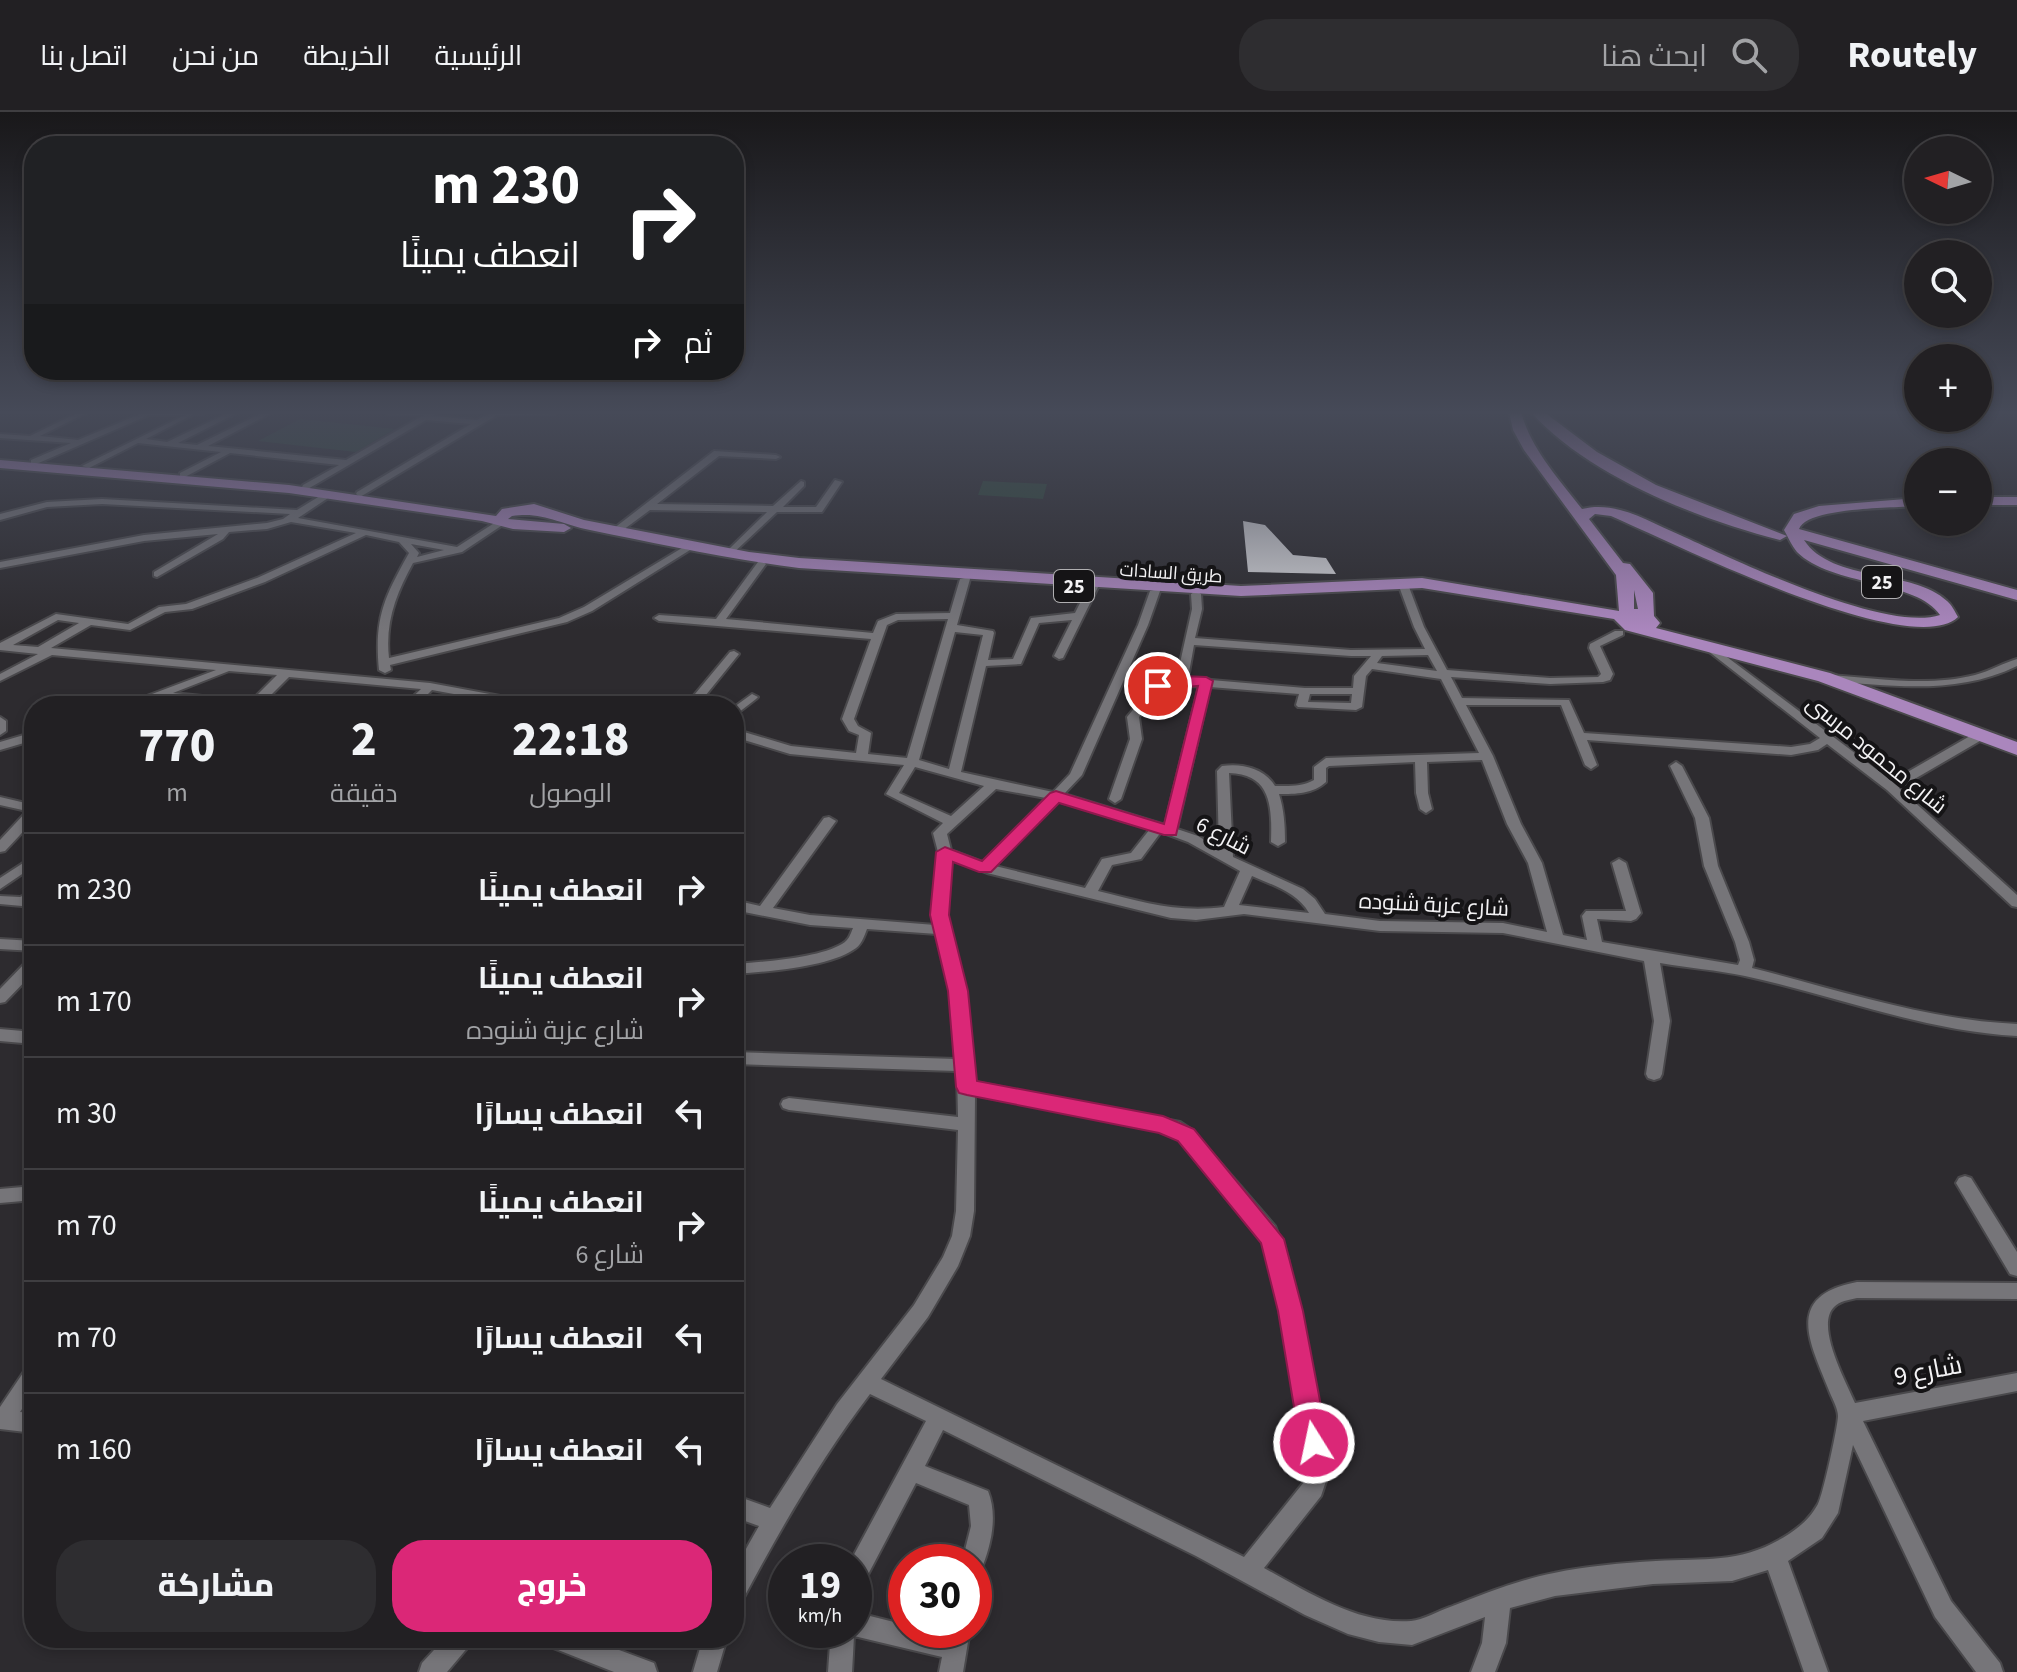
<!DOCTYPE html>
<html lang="ar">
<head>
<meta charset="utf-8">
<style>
	body { margin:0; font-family:"Source Sans 3",Cairo,sans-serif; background:#2e2d30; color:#f1f3f6; direction:rtl; height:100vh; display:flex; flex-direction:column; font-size:30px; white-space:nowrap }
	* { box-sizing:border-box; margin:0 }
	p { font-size:26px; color:#a2a3a6 }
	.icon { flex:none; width:44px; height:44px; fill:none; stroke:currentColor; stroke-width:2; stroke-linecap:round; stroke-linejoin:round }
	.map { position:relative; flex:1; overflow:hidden; direction:ltr }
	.panel { position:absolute; left:24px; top:584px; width:720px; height:952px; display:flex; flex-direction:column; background:#222023; border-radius:32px; box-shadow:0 4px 12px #0003,0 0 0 2px #3f3e41; direction:rtl }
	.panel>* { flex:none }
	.guide { position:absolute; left:24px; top:24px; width:720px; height:244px; border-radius:32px; box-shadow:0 4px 12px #0003,0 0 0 2px #3f3e41; direction:rtl; background:#202124; color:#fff; overflow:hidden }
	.needle { width:52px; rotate:275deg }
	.controls { position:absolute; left:1904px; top:24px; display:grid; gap:16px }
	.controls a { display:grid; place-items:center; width:88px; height:88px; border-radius:50%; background:#222023; box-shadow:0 4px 12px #0003,0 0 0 2px #3f3e41; font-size:40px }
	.speed { position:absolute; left:768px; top:1432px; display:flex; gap:16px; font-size:40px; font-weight:700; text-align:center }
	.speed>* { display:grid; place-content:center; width:104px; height:104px; border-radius:50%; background:#222023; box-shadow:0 4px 12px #0003,0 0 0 2px #3f3e41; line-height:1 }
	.speed small { font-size:20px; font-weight:400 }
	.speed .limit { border:12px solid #d22; background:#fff; color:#111 }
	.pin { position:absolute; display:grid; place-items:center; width:68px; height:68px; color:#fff; margin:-34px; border:4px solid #fff; border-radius:50%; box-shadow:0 2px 8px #0007 }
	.me { position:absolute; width:88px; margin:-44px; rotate:350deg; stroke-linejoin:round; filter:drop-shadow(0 0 6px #0008) }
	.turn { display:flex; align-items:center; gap:28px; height:168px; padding:0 32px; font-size:36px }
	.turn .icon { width:104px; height:104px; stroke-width:2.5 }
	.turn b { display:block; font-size:56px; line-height:68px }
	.then { display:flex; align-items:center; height:76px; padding:0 32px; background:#0003; gap:16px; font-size:30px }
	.eta { display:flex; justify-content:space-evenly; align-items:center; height:136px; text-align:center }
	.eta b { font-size:48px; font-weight:800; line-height:56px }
	.button { display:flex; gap:16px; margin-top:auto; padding:16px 32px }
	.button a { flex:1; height:92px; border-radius:32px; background:#db2777; color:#fff; font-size:32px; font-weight:800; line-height:92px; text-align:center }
	.button a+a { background:#2e2d30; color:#f1f3f6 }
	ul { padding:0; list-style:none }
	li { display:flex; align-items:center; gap:24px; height:112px; padding:0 32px; border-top:2px solid #3f3e41 }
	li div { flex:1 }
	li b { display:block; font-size:30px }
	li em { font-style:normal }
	header { display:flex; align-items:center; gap:48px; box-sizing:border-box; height:112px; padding:0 40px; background:#222023; border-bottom:2px solid #3f3e41 }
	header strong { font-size:38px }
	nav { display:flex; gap:44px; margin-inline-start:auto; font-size:28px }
	.search { width:560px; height:72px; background:#2e2d30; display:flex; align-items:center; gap:20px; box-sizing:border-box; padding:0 28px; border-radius:32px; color:#a2a3a6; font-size:30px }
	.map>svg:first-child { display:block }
</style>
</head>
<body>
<header>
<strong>Routely</strong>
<div class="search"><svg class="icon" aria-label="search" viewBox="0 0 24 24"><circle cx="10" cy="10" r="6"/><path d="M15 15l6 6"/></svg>ابحث هنا</div>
<nav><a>الرئيسية</a><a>الخريطة</a><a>من نحن</a><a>اتصل بنا</a></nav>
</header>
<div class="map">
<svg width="2017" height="1560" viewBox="0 0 2017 1560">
	<rect width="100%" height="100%" fill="#2d2b2f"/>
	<path fill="#2e4739" d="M300,307l95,10 -39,23 -98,-11z
		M983,369l64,3 -4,15 -65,-4z"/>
	<path fill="#cfcfd3" d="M1243,409l22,4 28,30 33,3 10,16 -88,-2z"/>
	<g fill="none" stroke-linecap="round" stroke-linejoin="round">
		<g stroke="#4a494c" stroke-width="4">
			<path id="minor" d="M79,300h9l-48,24 38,4 67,-28h59l-1,2h-9l-48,25 21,3 63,-30h9l-61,31 19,2 67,-33h9l-65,34 138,14 78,-45 -35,-1 -4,-2h54l-6,4 44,4 15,-8h66l-4,2 -57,1 -137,82 -4,-3 1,-2 114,-68 -45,-4 -120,70 -4,-3 1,-2 36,-20 -109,-12 -47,25 -3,-1v-4l41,-21 -83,-9 -49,25 -7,-2 103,-51h-36l-115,50 -3,-1v-4l40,-17 -71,-5v-4l30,2z
				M714,339l62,4 4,2 -4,2 -57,-3 -62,48 116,2 28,-25 3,1v4l-21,21h33l19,-27 7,2 -20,30h-45l-47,44 -3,-1v-4l40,-39 -117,-2 -31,23h-6v-4z
				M328,379l4,3 -1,2 -33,22 159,29 42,-27 8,2 -45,30 -49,11c-17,31 -28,59 -24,95l170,-40 25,-11 98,-59 8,2 -98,61 -25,11 -177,43 1,5 -6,3 -6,-3c-5,-52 5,-72 30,-117l-10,-11 -33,-7 -101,47 -73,27 -27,3 -35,18 -39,-5 -40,23 379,35 109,20 6,3h-25l-88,-16 -16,16h-13l18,-17 -132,-12 -29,29h-29l-72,-8 -22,8h-17l96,-36 -164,-15 -52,26v-7l38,-20 -38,-4v-7l56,-29 72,10 31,-17 27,-3 71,-26 99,-45 -65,-11 -24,7 -38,3 -6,7 -66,38 -3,-1v-4l64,-38 -74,7 -144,27v-6l144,-27 123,-12 16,-4 7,-5 -188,-10 -55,3 -47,13v-6l47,-12 55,-3 195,11zM411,432l33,6 -27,7 2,-4zM58,508l21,3 -41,24 -25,-2zM229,559l48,4 -26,26 -78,-8z
				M761,449l5,3 -40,55 147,14 5,-12 18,-7 54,-1 10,-34 9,-2 1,2 -13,46 36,6 1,2 -6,27 25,-1 18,-41 44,-5 14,-28h8l1,2 -35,71 -4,1 -5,-3 18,-36 -33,3 -18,41 -35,2 -25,106 92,20 17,-18 68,-149 12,-34 9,-2 1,2 -12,34 -66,150 -18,19 101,31 34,-139 -36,1 -24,30 3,22 -21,60 -6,4 -6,-4 21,-60 -3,-22 29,-35 20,-1 16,-72 -1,-15 5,-3 5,3 1,15 -7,29 156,12 74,-1 -11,-22 -14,-38 9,-2 15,40 23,43 103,8 48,-1 3,-3 -12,-26 1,-4 25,-13h8v4l-23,11 13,28 -3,6 -7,2 -53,2 -99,-7 11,21 107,2 15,33 207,14 19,-3 10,-6 -117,-91v-4l4,-1 185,139 85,-49h8l2,3 -2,3 -86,50 118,107v12l-5,-1 -125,-116 -60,-46 -9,6 -27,5 -204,-15 10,25 -6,4 -6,-4 -24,-60h-95l27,51 28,68 21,39 21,72 24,5 -5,-24 4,-5h40l-14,-48 7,-4 7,4 15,50 -5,6 -5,2 -34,-2 5,23 136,23 2,-5 -5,-18 -31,-76 -9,-48 -25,-52 6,-4 6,4 27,52 9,48 31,76 5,18 -2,8c87,22 175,52 265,56v12c-93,-5 -181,-40 -272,-60 -28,-6 -57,-8 -85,-13l10,58 -8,53 -2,4 -6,2 -6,-2 -2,-4 8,-53 -10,-60 -141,-28 -123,-2 -136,-17 -48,6 -25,-2 -184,-45 -36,-14 -4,56 19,76 9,91 205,40 12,8 83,96 13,33 42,210 -9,27 -57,72c44,24 94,57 147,53 12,-1 27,-10 39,-14 34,-13 68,-27 104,-34 32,-7 68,-10 102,-12 52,-3 87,3 133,-27 13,-9 21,-16 29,-30 5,-9 20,-78 20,-88 0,-7 -5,-16 -8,-23 -19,-49 -48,-97 27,-111l160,1v16l-160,-1c-9,2 -17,3 -23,9 -19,19 12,75 21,96l162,-30v18l-154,30 88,180 49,62 3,9h-27l-41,-55 -82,-172 -15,68 -16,25 -34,23 40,111h-24l-36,-102 -36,11 -79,3 -98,12 -45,12 -4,35 -11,29h-24l11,-29 3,-26 -73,28 -33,-3 -31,-8 -43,-19 -109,-59 -253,-126 -18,36 63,25c10,25 3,55 -7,79l-7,3v-11h-12l9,-36 -2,-21 -53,-22 -54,103 -8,3v-27h-4l76,-141 -56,-27c-48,63 -91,137 -128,207l-8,4v-35l25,-44 -25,-9v-22l36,13 67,-104 77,-99 29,-48 9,-21 4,-25 2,-81 -169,-20 -6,-2 -2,-4 2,-4 6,-2 169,19 -1,-46 -223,-7v-12l222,7 -6,-68 -13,-57 -70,-5c-3,8 -6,17 -14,21 -25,17 -88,22 -119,24v-10c28,-2 85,-6 108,-20 7,-4 8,-9 11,-16l-43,-3 -76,-15v-10l26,6 64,-88 5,-1 7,4 -63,87 37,7 125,10 -2,-10 5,-63 -5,-19 10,-10 -57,-29 18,-29 -114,-11 -56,-17v-8l57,17 65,7 3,-18 -10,-4 -7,-12 29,-80 -212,-18 -5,-3 5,-3 57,4 42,-57zM948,507l-41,139 -39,-4 3,-21 -13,-7 -4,-7 33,-94 11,-5zM955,520l28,3 -34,134 -30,-9zM1194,533l157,11h20l-17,20 -1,12h-48l-94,-8 -5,-2h-18zM1428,543l9,16 -60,-8 5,-7zM1372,557l69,10 38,74 -153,5 -12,9v13c-12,7 -25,6 -39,6 -11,-18 -33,-23 -53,-20l-5,5 2,78 -21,-13 -21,-7 33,-142 89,7 -3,11 2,2 58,3 6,-3 4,-31zM1310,582h42l-1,9 -43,-1zM1482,648l25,64 21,39 19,69 -44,-9 -123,-2 -55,-7 -10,-15 -12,-10 -70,-32 -4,-84c43,1 43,35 42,69l7,4 7,-4c0,-17 -1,-32 -6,-48 17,0 34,0 47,-12v-14l3,-2 86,-4 1,31 4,16 6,4 6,-4 -4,-16 -1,-31zM915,655l69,19 -33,30 -52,-23zM996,677l50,9 -63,64 -32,-12 -4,-16zM1058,689l92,28 -19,24 -29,6 -17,29 -90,-22zM1161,720l27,10 52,29 -16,36c-47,6 -81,-5 -126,-16l14,-26 29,-6zM1252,764c20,9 45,16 57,37l-70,-8zM975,983l195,38 10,7 80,95 10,24 38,210 -4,13 -60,75 -363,-178 47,-62 30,-51 12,-30 4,-25z
				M734,539l5,3 -42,52h-12l45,-54z
				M2017,547v7c-59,29 -124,20 -188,15l-6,-3 6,-3c48,3 99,12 146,0 15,-4 28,-12 42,-16z
				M752,582l6,3 -2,2 -22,17v-9z
				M0,605l6,4v10l-6,4z
				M34,620v8l-34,10v-8z
				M0,685l34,8v15l-29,31 -5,1v-12l27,-29 -27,-6z
				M34,744v10l-34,23v-11z
				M34,779v10l-12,5 -22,-2v-8l20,1z
				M0,827l34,2v10l-34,-2z
				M34,846v14l-29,30 -5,1v-14l29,-30z
				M0,917l34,3v12l-34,-3z
				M1965,1064l6,2 46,74v24l-7,-2 -51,-86 -3,-5 3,-5z
				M34,1074v14l-34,3v-14z
				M34,1253v26l-14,21 14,1v20l-34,-4v-22l27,-40z
				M854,1500l52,13v5h23l16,4 1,-4h24l-7,42h-24l3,-15 -88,-21 -2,36h-24l3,-42h23z
				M445,1526h28l-4,8 -22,26h-28l3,-9z
				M544,1526h43l67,25 3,9h-43l-66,-26z
				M703,1526h24l-10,34h-24z"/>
		</g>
		<g stroke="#4a494c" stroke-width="4">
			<path id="primary" d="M1509,300h12c10,37 37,66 61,97 34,-9 67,13 98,26 55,25 205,98 260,80 -23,-35 -109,-29 -143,-63 -5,-6 -9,-15 -13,-22l10,-16 25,-8 99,-8v8c-24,2 -111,1 -119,23l218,61v10l-213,-60c28,43 110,29 143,61 5,4 8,11 11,16 -47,45 -289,-76 -347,-101l-16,-2 -6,5 34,44 7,1 23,29 1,23 6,7 -4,5 174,45 187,69v13l-199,-74 -193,-51 -11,-11 -192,-31 -181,8 -442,-28c-70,-9 -140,-24 -209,-38 -30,-6 -48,-19 -78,-14l-4,3 56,5 7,4 -7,4 -51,-3 -31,-8 -193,-28 -289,-25v-8l289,25 207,31 6,-7 32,-5 50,16 165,32 50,6 442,28 181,-8 197,33 -3,-36 -92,-125 -11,-20zM1634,478l4,19h-4z
				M1531,300h13l53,40 59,33 131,51 -7,4c-82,-21 -192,-64 -249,-128z
				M1978,385h39v8h-39z"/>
		</g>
		<use href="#minor" fill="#767579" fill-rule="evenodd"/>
		<use href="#primary" fill="#aa86bd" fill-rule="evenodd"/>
	</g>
	<linearGradient id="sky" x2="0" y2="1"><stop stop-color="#19181a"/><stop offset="0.58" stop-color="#464a58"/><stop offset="1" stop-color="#464a58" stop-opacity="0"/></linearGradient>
	<rect width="2017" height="518" fill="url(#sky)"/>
	<path fill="#db2777" stroke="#8e194d" stroke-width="2" d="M1182,564l24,1 7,4 -37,154h-12l-105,-32 -68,69h-12l-26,-10 -4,53 19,76 9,90 186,35 31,13 90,110 19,72 25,132 -4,9 -10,4 -10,-4 -4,-9 -22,-132 -17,-68 -83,-102 -19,-8 -192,-38 -8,-2 -3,-6 -8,-96 -18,-76 6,-63 9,-5 37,14 68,-68 6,-2 108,33 34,-138 -40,4 -8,-4z"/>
	<g text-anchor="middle" stroke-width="8" stroke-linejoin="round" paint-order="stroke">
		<g font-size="18" fill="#f3f2f4" stroke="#151416">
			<text transform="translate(1171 461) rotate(4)" y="6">طريق السادات</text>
		</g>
		<g fill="#151416" stroke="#b0afb1" stroke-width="2">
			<rect x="1862" y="454" width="40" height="32" rx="6"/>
			<rect x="1054" y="458" width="40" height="32" rx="6"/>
		</g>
		<g font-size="20" font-weight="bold" fill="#f3f2f4">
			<text x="1882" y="477">25</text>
			<text x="1074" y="481">25</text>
		</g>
		<g font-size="22" fill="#f3f2f4" stroke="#151416">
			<text transform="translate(1877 642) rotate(39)" y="8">شارع محمود مرسى</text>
			<text transform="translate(1224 723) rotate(27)" y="8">شارع 6</text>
			<text transform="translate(1434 792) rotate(3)" y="8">شارع عزبة شنوده</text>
		</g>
		<g font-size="26" fill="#f3f2f4" stroke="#151416">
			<text transform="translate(1928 1258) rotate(-11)" y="9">شارع 9</text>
		</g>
	</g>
</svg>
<div class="controls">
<a><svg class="needle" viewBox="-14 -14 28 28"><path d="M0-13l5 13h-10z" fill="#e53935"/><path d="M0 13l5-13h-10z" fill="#a2a3a6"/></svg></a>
<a><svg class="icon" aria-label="search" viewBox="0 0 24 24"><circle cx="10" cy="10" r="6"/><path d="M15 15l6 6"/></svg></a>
<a>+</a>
<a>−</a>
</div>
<div class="speed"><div>19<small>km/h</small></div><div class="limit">30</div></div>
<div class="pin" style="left:1158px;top:574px;background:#d93025"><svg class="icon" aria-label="arrive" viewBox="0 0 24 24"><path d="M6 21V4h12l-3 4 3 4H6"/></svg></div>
<svg class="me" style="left:1314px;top:1331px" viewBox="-20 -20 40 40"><circle r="17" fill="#db2777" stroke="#fff" stroke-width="3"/><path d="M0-11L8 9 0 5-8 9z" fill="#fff"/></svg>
<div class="guide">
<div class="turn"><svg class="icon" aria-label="right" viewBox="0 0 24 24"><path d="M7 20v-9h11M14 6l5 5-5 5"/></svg><div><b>230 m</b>انعطف يمينًا</div></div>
<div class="then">ثم<svg class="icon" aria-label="right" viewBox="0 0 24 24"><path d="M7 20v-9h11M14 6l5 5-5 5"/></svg></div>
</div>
<section class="panel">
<div class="eta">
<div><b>22:18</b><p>الوصول</p></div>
<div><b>2</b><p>دقيقة</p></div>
<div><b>770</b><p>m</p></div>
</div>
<ul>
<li><svg class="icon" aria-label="right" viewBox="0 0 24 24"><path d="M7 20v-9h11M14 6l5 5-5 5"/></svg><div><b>انعطف يمينًا</b></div><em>230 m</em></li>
<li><svg class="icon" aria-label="right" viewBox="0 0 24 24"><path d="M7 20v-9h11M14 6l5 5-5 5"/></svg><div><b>انعطف يمينًا</b><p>شارع عزبة شنوده</p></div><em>170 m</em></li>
<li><svg class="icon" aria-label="left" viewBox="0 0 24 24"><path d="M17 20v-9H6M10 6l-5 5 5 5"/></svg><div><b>انعطف يسارًا</b></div><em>30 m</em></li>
<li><svg class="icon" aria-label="right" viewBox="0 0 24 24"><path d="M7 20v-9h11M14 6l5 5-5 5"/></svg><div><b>انعطف يمينًا</b><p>شارع 6</p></div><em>70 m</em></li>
<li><svg class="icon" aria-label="left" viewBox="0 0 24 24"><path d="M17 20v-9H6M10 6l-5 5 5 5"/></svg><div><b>انعطف يسارًا</b></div><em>70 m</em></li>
<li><svg class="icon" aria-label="left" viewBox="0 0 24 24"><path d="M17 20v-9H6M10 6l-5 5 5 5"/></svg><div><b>انعطف يسارًا</b></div><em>160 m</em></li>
</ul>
<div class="button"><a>خروج</a><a>مشاركة</a></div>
</section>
</div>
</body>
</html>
